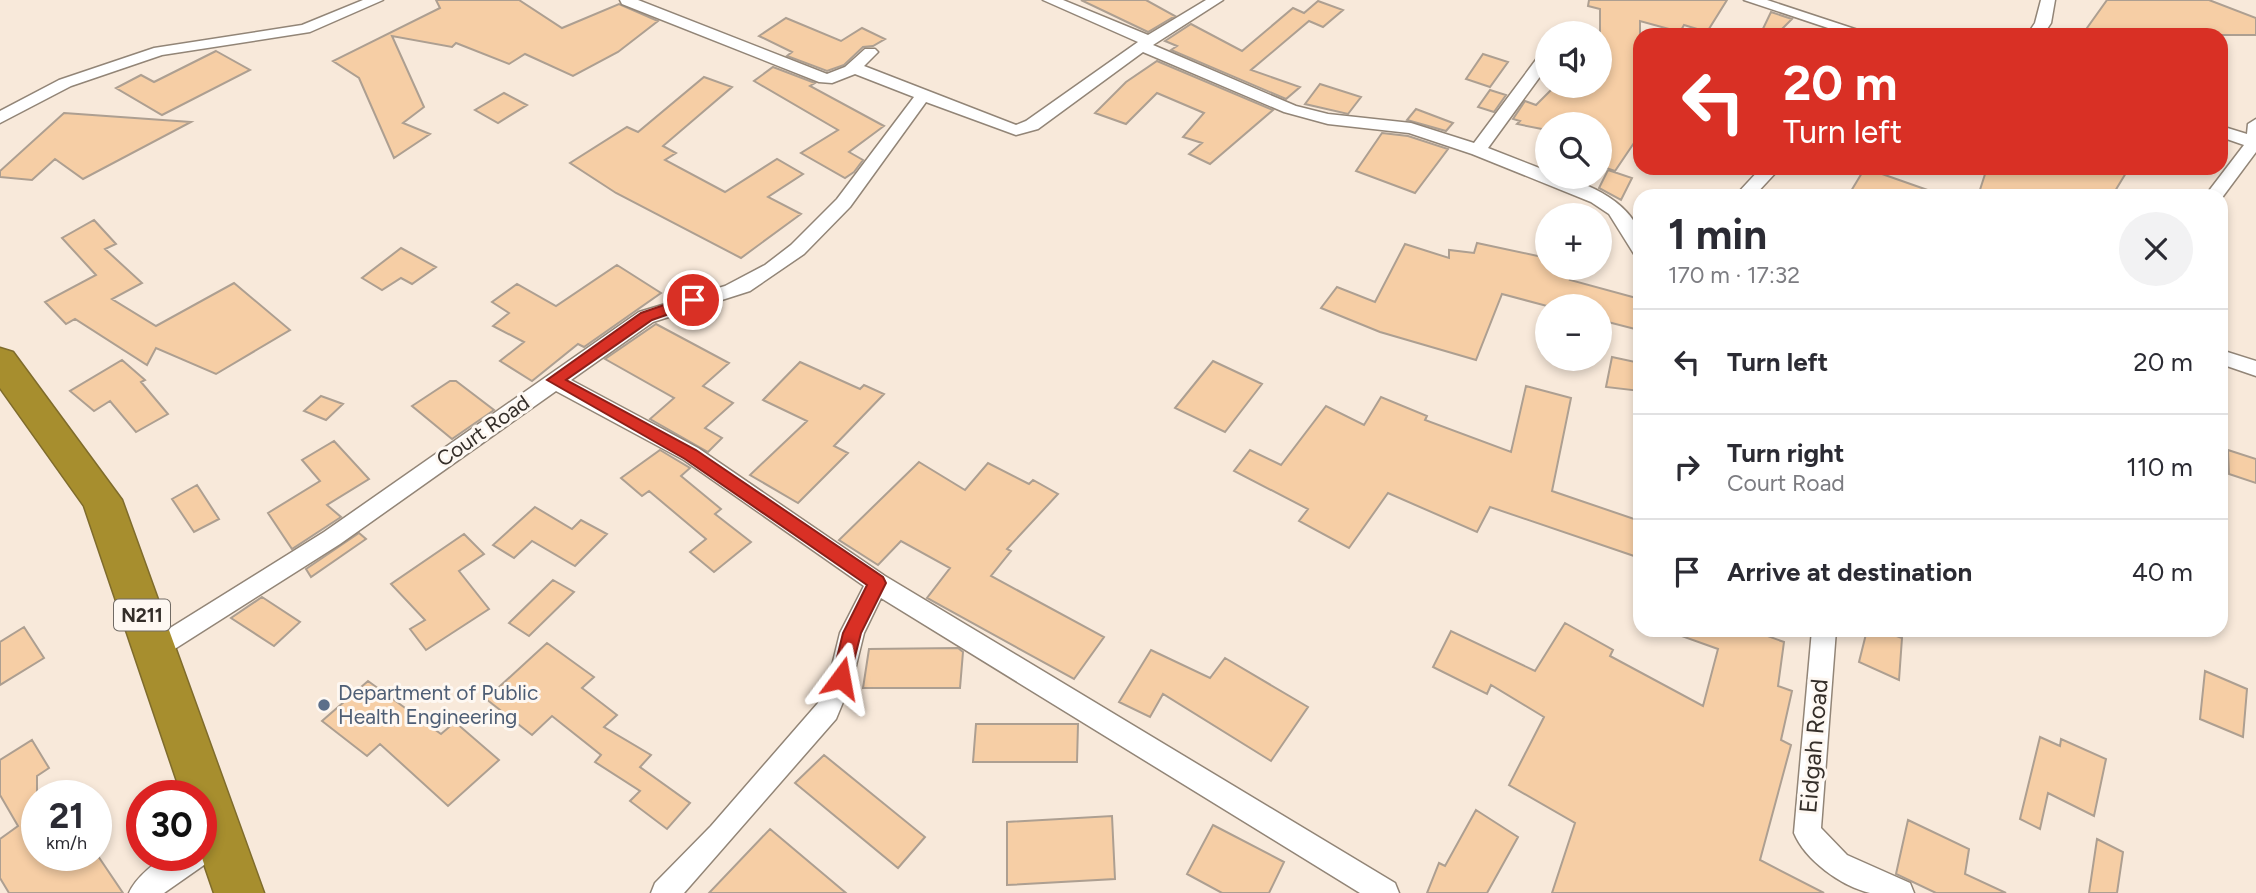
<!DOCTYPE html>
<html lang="en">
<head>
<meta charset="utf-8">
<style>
	body { margin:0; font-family:Figtree,sans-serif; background:#f2f2f3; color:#2b2b33; height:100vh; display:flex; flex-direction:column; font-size:26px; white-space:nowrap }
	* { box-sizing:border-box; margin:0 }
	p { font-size:23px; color:#7c7c81 }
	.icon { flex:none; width:38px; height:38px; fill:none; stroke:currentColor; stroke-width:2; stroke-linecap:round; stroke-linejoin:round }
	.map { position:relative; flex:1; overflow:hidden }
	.side { position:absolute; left:1633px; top:189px; width:595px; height:448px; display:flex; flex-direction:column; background:#fff; border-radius:21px; box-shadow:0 4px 10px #0003 }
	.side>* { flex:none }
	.top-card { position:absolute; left:1633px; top:28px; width:595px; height:147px; border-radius:21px; box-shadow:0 4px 10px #0003; background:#d93025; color:#fff; overflow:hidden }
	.tools { position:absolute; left:1535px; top:21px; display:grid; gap:14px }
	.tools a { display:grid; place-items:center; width:77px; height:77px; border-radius:50%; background:#fff; box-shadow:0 4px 10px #0003; font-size:35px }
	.speed { position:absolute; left:21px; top:780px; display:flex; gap:14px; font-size:35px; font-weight:700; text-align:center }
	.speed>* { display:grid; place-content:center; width:91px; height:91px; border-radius:50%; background:#fff; box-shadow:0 4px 10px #0003; line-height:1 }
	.speed small { font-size:18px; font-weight:400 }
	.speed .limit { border:10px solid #d22; background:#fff; color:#111 }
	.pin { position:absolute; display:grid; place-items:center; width:60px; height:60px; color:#fff; margin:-30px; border:4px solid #fff; border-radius:50%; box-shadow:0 2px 7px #0007 }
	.me { position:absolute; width:77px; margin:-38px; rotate:13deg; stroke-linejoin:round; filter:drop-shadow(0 0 5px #0008) }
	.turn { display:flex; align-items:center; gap:24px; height:147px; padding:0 35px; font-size:32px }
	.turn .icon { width:91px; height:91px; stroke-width:2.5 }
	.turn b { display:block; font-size:49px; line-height:60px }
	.round { display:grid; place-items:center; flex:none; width:74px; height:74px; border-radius:37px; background:#f2f2f3 }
	.head { display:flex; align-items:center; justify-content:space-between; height:119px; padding:0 35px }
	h1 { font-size:42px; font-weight:700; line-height:52px }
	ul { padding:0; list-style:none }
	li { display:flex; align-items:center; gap:21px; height:105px; padding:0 35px; border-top:2px solid #e1e1e2 }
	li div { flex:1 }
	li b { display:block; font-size:26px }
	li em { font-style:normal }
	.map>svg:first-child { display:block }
</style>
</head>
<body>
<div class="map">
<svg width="2256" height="893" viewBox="0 0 2256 893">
	<rect width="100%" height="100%" fill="#f8e9da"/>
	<path fill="#f6cea5" stroke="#ad9f91" stroke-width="2" d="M436,0h83l43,28 57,-24 39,17 -40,31 -45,24 -48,-22 -16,10 -53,-21 -4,4 -60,-11 32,71 -21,16 27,11 -36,24 -35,-80 -26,-17 107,-53z
		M1081,0h65l29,16 -27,16z
		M1589,0h138l-20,32 -23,-7 -4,7 -40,-11v113l-25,37 -15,-5v-42h-53v6l-30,-6 3,-3 -7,-2 12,-18 11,4 19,-19h45v-77l-12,-3z
		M2107,0h102l47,18v17h-174z
		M1318,1l25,9 -20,17 -14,-6 -58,49 49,17 -14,12 -115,-49 6,-4 -12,-5 26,-17 51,27 51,-43 11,5z
		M1771,12l21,7 -16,16h-16z
		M786,18l55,23 21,-13 23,11 -12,7 -10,1 -19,18 -17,6 -40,-15 5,-4 -33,-16z
		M216,51l34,19 -88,45 -46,-27 25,-13 13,7z
		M1483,54l25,8 -18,25 -24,-8z
		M1157,61l116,49 -63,54 -21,-10 13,-11 -19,-6 21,-24 -47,-20 -31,31 -31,-11 31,-31z
		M773,67l42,16 -5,3 74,40 -35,26 14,8 -9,12 -9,6 -44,-25 37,-23 -84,-49z
		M704,77l28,10 -69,59 13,7 -11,7 60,32 52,-33 26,15 -35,23 33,17 -60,44 -125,-65 -46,-30 57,-36 11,5z
		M1320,84l41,13 -13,17 -43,-10z
		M1490,90l16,5 -12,17 -16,-5z
		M504,93l23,12 -29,18 -23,-13z
		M1416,109l37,14 -7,8 -39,-11z
		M64,113l127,9 -108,57 -28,-20 -23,21 -32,-3v-6z
		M1382,133l26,3 40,13 -33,44 -59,-22z
		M1865,168l74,26v2h-91z
		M1987,168h142l-17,28h-134z
		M1608,170l24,8 -11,22 -22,-12z
		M94,220l22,24 -11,5 37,34 -30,16 44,27 78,-43 56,47 -74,44 -60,-26 -9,17 -72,-46 -9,5 -21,-22 51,-27 -34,-37z
		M1477,243l70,15v10h30l-7,12 70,19 -5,30 -35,-9v-14h-53l-45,-12 -26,66 -96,-28 -59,-24 16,-21 38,15 30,-58 44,14v-8l25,3z
		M401,248l35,19 -24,17 -11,-6 -19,12 -20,-12z
		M617,265l44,28 -77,54 -6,-3 -46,37 -32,-20 24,-19 -31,-16 16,-13 -17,-11 25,-18 39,22z
		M656,324l73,39 -26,23 30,17 -28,25 17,10 -14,14 -58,-33 24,-21 -69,-39z
		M1612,357l28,6v28l-34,-4z
		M122,360l23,20 -4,2 27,32 -32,18 -26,-31 -16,10 -24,-20z
		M1213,361l49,23 -37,48 -50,-24z
		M800,362l60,27 4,-4 20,9 -50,52 14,7 -50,50 -48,-28 57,-54 -44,-21z
		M450,381h6l38,29 -42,29 -40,-33z
		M1526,386l45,12 -19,93 88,30v37l-150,-51 -13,25 -89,-39 -39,55 -50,-27 9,-12 -74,-38 16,-21 31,15 45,-59 38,19 17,-28 46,19 -2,4 86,32z
		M321,396l22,8 -17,16 -22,-9z
		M334,441l35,38 -42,26 14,12 -49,32 -24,-36 52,-32 -18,-21z
		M660,450l30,18 -9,8 40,33 -6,5 36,28 -37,30 -24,-20 16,-13 -57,-48 -7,5 -21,-18z
		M2228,450l28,9v24l-27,-9z
		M919,462l46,28 23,-27 41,21 4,-4 25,14 -51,55 4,2 -20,25 113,61 -30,42 -147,-81 23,-30 -49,-27 -23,24 -39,-25z
		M197,485l22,34 -25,13 -22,-33z
		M535,507l37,22 9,-9 26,14 -32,32 -43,-25 -18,17 -21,-13z
		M359,533l7,6 -55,38 -5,-8z
		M464,534l20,20 -25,17 30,38 -63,41 -16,-21 15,-9 -34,-36z
		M553,580l21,12 -45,44 -20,-13z
		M262,597l38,25 -26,24 -43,-28z
		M1565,623l48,27 -3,6 93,50 15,-57 -45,-16 1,-3h77l33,12 -6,44 14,5 -11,49 10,5 -31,115 64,33h-272l23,-70 -66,-38 35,-68 -53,-32 -4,9 -54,-27 18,-36 84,40z
		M24,627l20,31 -44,27v-43z
		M1867,630h13l22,8 -3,42 -40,-18z
		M547,643l47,34 -12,11 35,27 -13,12 47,28 -11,12 50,36 -23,26 -37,-28 10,-10 -45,-29 6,-7 -49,-39 -20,19 -46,-36z
		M958,648l5,4 -3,36h-97l6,-39z
		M1151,650l59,28 15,-20 83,49 -37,54 -108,-67 -13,23 -31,-15z
		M2205,671l42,18 -4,48 -43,-18z
		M368,681l73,53 14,-12 44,38 -51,46 -68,-62 -13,12 -45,-35z
		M976,724h102l-1,38h-104z
		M2040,737l20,9 1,-7 45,20 -12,57 -46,-23 -8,36 -20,-10z
		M32,740l17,28 -12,8v80h61l25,37h-114l-9,-15v-39l18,-13 -18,-31v-35z
		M824,755l101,82 -27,31 -103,-85z
		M1476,810l42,27 -31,56h-60l12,-30 6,3z
		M1112,816l3,63 -108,6v-63z
		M1908,820l61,29 -4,25 41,19h-70l-40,-19z
		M1213,825l71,37 -15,31h-47l-35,-19z
		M770,829l76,64h-137z
		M2097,839l26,13 -6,41h-28z"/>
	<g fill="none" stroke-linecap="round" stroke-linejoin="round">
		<g stroke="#928577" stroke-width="3">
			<path id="street" d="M363,0h20l-73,32 -148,23 -91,31 -71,37v-12l59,-31 95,-32 148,-23z
				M620,0h18l189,74 18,-7 20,-18h10l3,3 -14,14 152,59 10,-4 112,-79 -95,-42h20l85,35 58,-35h17l-70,45 143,61 32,8 83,9 63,20 67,-90 6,-2v16l-59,81 59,23v6c33,0 82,23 93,57 1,6 0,16 0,22l-6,-2 -25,-40 -18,-12 -119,-48 -63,-21 -81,-9 -44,-12 -141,-60 -105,77 -22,6 -90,-33 -76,105 -46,47 -54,37 -97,31 -82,58 127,68 187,128 510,307 4,10h-39l-479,-295 -17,35 -11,45 -17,41 -152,174h-33l4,-10 56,-57 107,-123 11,-25 11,-45 24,-47 -180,-126 -128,-69 -216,153 -178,113 -8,4 -8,-4 -4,-7 4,-7 178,-111 315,-220 86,-26 40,-21 26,-20 46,-46 77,-102 -59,-23 -23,9 -13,-1 -197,-78z
				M1744,0h23l106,35h-24z
				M2041,0h14l-4,23 -8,12h-16l8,-12z
				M2256,119v33l-35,47v-3h-16l39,-51 -23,-8v-11l26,8 1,-10z
				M1761,168h19l-26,28h-19z
				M2221,350l35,11v15l-35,-12z
				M1812,630h24l-15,198 26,27 63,28 4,10c-14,0 -31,0 -44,0 -29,-7 -65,-33 -76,-60z
				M201,845l7,11 -4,9 -40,28h-35c6,-14 28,-35 43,-37 9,-2 20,0 29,0z"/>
		</g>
		<g stroke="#7f6c2c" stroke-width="3">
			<path id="highway" d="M0,348l13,4 109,148 142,393h-50l-13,-38v-59h-19l-98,-290 -84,-118z"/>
		</g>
		<use href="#street" fill="#fff" fill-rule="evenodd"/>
		<use href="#highway" fill="#a78e2e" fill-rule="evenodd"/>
	</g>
	<path fill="#d93025" stroke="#8d1f18" stroke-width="2" d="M693,295l8,5 -3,4 -46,16 -86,60 130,70 187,127 3,6 -25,50 -13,51 -7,2 -6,-2 -3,-6 11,-45 24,-48 -182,-126 -138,-79 94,-67z"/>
	<circle fill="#5c6f8a" stroke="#fef8f2" stroke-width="2.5" cx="324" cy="705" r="7"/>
	<g text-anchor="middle" stroke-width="6" stroke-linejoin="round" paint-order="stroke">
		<rect fill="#fef8f2" stroke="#716b65" stroke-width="2" x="114" y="599.5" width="56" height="31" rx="5"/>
		<g font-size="19" font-weight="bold" fill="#342e29">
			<text x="142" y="622">N211</text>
		</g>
		<g font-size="21" fill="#342e29" stroke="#fef8f2">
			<text transform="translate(483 431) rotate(-35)" y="7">Court Road</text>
		</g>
		<g font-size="21" fill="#4e5e75" stroke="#fef8f2" text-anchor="start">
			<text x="338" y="700">Department of Public<tspan x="338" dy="24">Health Engineering</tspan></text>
		</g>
		<g font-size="24" fill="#342e29" stroke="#fef8f2">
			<text transform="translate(1814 746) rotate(-85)" y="8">Eidgah Road</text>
		</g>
	</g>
</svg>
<div class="tools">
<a><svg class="icon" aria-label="sound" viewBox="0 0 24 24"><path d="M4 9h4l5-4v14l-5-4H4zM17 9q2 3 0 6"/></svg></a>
<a><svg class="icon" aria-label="search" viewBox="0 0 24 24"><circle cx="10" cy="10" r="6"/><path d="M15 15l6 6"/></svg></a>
<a>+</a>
<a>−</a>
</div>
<div class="speed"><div>21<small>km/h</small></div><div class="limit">30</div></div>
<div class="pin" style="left:693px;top:300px;background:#d93025"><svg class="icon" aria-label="arrive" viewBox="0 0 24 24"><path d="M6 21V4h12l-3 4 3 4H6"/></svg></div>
<svg class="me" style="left:841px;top:678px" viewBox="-20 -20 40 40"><path d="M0-17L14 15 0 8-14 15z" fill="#d93025" stroke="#fff" stroke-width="4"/></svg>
<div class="top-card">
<div class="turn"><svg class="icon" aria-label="left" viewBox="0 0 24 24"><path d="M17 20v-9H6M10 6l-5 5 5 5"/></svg><div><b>20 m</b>Turn left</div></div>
</div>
<section class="side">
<div class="head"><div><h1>1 min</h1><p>170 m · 17:32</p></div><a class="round"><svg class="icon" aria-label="close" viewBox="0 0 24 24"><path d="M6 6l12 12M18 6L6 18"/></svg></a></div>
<ul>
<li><svg class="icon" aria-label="left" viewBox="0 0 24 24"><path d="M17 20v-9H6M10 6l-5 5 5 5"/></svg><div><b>Turn left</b></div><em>20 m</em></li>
<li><svg class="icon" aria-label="right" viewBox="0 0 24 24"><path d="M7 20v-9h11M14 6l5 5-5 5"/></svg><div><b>Turn right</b><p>Court Road</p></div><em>110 m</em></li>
<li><svg class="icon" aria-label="arrive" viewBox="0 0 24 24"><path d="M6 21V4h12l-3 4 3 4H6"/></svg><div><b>Arrive at destination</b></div><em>40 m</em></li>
</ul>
</section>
</div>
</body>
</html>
